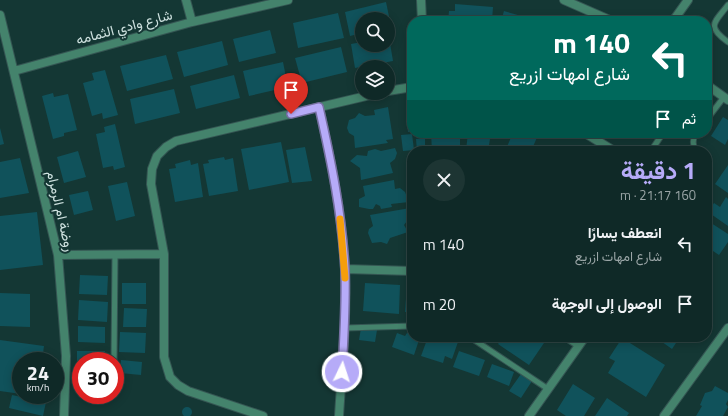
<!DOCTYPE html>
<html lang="ar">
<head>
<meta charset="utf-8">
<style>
	body { margin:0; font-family:"Titillium Web",Vazirmatn,sans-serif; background:#1d3533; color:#f1f3f6; direction:rtl; height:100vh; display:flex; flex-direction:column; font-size:15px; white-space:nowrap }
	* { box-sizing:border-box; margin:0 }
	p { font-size:13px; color:#9ba6a7 }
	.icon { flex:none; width:22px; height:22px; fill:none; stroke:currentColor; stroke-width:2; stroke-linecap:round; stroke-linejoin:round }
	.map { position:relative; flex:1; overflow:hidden; direction:ltr }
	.details { position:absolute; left:407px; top:146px; width:305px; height:196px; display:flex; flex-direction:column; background:#0f2927; border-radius:16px; box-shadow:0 2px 10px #0003,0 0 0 1px #2f4544; direction:rtl }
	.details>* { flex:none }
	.top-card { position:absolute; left:407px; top:16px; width:305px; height:122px; border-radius:16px; box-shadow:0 2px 10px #0003,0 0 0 1px #2f4544; direction:rtl; background:#00695c; color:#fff; overflow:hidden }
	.controls { position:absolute; left:355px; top:12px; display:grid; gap:8px }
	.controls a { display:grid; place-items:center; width:40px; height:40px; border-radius:50%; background:#0f2927; box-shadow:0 2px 10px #0003,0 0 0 1px #2f4544; font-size:20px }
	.speed { position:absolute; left:12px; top:352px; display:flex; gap:8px; font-size:20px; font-weight:700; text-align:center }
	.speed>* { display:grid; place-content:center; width:52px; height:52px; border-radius:50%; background:#0f2927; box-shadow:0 2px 10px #0003,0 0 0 1px #2f4544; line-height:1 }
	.speed small { font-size:10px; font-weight:400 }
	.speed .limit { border:6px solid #d22; background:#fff; color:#111 }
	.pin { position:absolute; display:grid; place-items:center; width:34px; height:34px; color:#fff; margin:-41px -17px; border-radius:50% 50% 50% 0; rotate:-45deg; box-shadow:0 0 4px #0007 }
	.pin .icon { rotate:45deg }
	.me { position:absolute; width:44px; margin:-22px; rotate:4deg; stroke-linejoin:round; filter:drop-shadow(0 0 3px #0008) }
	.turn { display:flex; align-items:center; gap:14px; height:84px; padding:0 16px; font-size:18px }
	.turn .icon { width:52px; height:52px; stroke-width:2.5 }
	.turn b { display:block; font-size:28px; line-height:34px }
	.then { display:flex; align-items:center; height:38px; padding:0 16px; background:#0003; gap:8px; font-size:15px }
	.round { display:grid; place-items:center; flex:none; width:42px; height:42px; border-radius:21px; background:#1d3533 }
	.overview { display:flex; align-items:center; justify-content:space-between; height:68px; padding:0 16px }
	h1 { font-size:24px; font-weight:700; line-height:30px; color:#b6abf8 }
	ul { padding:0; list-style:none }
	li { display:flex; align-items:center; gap:12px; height:60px; padding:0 16px }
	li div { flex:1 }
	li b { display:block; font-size:15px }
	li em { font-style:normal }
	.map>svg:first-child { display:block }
</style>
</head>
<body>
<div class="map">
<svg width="728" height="416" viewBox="0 0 728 416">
	<rect width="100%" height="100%" fill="#143734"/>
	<path fill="#10525b" d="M386,2l5,24 -3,1v-8h-26v14l-12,3 -5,-24z
		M455,4l38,3 -1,14h-44l1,-10h6z
		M504,11l28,8v2h-31z
		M338,13l6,25 -46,10 -5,-25z
		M270,30l6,23 -37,9 -6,-23z
		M389,37l4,24 -38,7 -4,-24 11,-2v3h26z
		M222,41l6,24 -44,12 -7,-25z
		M341,47l6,25 -45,11 -7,-25z
		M166,55l7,24 -46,12 -7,-25z
		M283,62l5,25 -39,9 -6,-25z
		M105,70l13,45 -15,4 -1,-6 -10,3 -9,-33 11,-3 -2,-7z
		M234,75l6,23 -44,11 -6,-23z
		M174,89l6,24 -45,11 -5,-25z
		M53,93l1,4 14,-3 9,36 -13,3v3l-11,3 -11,-43z
		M388,107l5,32 -7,1 2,3 -33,5 -1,-12 -5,-3 -2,-5 2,-8 6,-2 4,-5 6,3 10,-1 -1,-5z
		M406,116h6v16h-4z
		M723,117l5,3v19l-3,6 -14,-9z
		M115,124l10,43 -11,3 -1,-4 -10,2 -7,-34 9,-2 -1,-5z
		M0,128l4,16 -4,1z
		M417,133h9v3l-8,1z
		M431,133h29v18h-28z
		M468,133h23l-3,18 -22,-1z
		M513,133h26l-8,18h-26z
		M412,134l2,16 -11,1 -2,-16z
		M425,138v13h-8l-1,-12z
		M281,142l8,40 -40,8 -8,-41z
		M305,147l7,34 -20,2 -6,-33z
		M395,148l2,5 -2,6 -5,4 3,10 -32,7 -1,-12 -10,-7 7,-6 10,1 1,-5 7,-2 6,2z
		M78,151l8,26 -22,6 -7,-26z
		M224,157l1,3 8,-2 5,33 -29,5 -6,-32 6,-1 -1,-3z
		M20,158l9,35 -29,5v-36z
		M190,160l1,5 7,-2 5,34 -28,5 -6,-33 7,-1 -1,-4z
		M728,165v28l-13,-9z
		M394,180l1,9 5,-1 5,4 4,10 -18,2 1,3 -11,2 -1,-3 -4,-2 -3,5h-4l-10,-2v-8l6,-3 -2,-10z
		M127,182l8,34 -19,5 -8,-35z
		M88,191l5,19 -19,5 -5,-20z
		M726,197l2,2v27l-20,-14 6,-9 6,4z
		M410,208v9l-6,8 4,7 -18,6 -3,6 -6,-2 -9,1 -4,-10 1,-4 4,-3 -3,-11z
		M37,212l6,53 -43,5v-54z
		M708,221l20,13v8l-9,13 -12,-8z
		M80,275l28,1 -1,19 -28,-1z
		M122,283h24v21h-24z
		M365,283l35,2 -1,29 -36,-3z
		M407,284h5v28h-7z
		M0,293l30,1v33l-30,-1z
		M79,300l29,2 -1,20 -29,-2z
		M124,308l23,1 -1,18h-23z
		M78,326l27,1v16l-27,-1z
		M361,328l16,2 -2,12 -16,-2z
		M120,332l26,1 -1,20 -26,-1z
		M397,333l8,3 2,-3 5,1v3h8l-6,18 -22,-8z
		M428,337h18l12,5 -6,17 -7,-3 -2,7 -22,-7z
		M503,337h33l8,6 -15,22 -31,-21z
		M655,337h25l-8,12z
		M622,338l43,27 -19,32 -38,-24 7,-12 -6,-3z
		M0,340l44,6 -2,15h-21v33l-21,-3z
		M77,351h28v10h-24v9l-4,1z
		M459,351l26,9 -6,16 -26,-9z
		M121,360l21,2 -1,13 -21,-2z
		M492,364l22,8 -5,14 -22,-9z
		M521,374l11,7 -11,17 -12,-7z
		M573,384l22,14 -11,18h-18l-9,-6z
		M715,386l13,7v7l-2,4 2,3 -5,9h-27l6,-10 -2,-1 5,-12 7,-2z
		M12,395l34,7 -3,14 -34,-8z
		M607,398l22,15 -2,3h-32z
		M182 412a5 5 0 1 1 10 0a5 5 0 1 1-10 0Z"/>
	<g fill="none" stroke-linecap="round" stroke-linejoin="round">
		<g stroke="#355653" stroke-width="7">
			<path id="lane" d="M728,5c-14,18 -22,21 0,37
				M707,119l17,-22
				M651,151l12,-18
				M696,151c-4,-6 -3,-13 0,-18
				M345,328l67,-2
				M470,337l78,52
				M114,361l1,-107"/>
		</g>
		<g stroke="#355653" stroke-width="10">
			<path id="street" d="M186,0l6,22
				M421,0l1,21
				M564,0l48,21
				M0,15l58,240 8,101 -2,60
				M673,21l15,-21
				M14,71l178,-49 96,-22
				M707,85l21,15
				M388,91l24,-4
				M319,107c12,54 23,107 26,163 2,48 -3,97 -6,146
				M585,133l29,18
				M58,255l106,-1
				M345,269l67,2
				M567,337l12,8
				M263,416l-75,-25 -10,-6 -8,-8 -6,-20v-103l-13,-70 1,-15 5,-13 9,-9 10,-6 203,-48
				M529,416l56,-79
				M664,416l64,-88"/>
		</g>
		<use href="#lane" stroke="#44836c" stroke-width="5"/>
		<use href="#street" stroke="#44836c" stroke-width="8"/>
	</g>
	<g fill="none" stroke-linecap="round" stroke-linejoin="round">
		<g stroke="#766fa1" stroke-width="10">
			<path id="route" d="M291,114l28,-7c12,53 23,107 26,162 1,34 -1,69 -3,103"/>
		</g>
		<use href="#route" stroke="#b6abf8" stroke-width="7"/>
		<path stroke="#f59e0b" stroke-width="7" d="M340,219l5,59"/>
	</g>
	<g text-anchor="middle" stroke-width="4" stroke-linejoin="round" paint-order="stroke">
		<g font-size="14" fill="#cee1df" stroke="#143734">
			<text transform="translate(124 27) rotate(-15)" y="5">شارع وادي الثمامه</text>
			<text transform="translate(61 211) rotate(77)" y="5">روضة ام الرمرام</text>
		</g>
	</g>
</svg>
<div class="controls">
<a><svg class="icon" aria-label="search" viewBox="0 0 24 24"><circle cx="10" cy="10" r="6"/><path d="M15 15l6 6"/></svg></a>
<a><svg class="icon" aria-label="layers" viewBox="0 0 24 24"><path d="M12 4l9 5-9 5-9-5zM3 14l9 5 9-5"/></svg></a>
</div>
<div class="speed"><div>24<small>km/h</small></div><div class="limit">30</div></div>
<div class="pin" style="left:291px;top:114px;background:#d93025"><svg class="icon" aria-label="arrive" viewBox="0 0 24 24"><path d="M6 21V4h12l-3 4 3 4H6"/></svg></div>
<svg class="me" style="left:342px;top:372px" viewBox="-20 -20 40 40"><circle r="17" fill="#b6abf8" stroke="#fff" stroke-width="3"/><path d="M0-11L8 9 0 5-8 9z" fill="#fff"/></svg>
<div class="top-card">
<div class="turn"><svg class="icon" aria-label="left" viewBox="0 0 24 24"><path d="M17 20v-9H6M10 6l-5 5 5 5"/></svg><div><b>140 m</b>شارع امهات ازريع</div></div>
<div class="then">ثم<svg class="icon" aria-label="arrive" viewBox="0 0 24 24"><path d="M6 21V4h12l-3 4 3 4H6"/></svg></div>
</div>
<section class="details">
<div class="overview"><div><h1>1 دقيقة</h1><p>160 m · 21:17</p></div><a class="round"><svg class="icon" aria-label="close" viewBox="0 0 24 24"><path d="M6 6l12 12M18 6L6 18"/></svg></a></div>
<ul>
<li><svg class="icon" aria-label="left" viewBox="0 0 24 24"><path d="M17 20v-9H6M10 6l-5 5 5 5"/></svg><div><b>انعطف يسارًا</b><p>شارع امهات ازريع</p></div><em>140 m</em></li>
<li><svg class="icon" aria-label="arrive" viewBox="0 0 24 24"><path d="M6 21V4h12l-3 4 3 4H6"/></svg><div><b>الوصول إلى الوجهة</b></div><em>20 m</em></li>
</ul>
</section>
</div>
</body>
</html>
